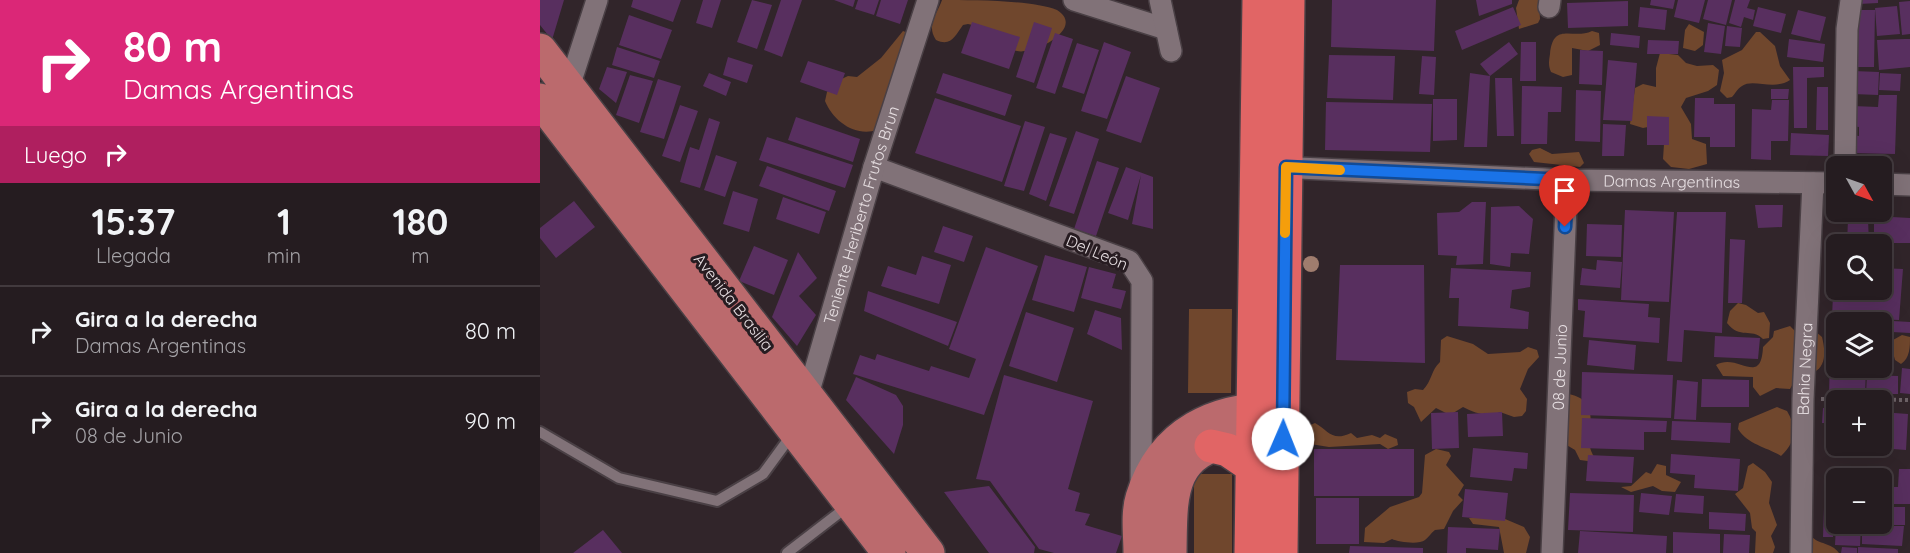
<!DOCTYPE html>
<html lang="es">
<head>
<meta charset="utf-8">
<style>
	body { margin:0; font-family:Quicksand,sans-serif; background:#31292d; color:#f1f3f6; height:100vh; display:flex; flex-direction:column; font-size:22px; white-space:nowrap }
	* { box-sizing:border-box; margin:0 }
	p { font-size:20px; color:#a3a1a5 }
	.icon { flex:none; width:33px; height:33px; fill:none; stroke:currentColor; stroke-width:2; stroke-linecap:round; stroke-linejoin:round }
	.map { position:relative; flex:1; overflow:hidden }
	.drawer { display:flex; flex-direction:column; background:#251c20; width:540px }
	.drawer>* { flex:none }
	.banner { background:#db2777; color:#fff; overflow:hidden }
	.needle { width:39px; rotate:130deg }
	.controls { position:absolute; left:1286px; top:156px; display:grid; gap:12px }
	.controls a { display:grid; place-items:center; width:66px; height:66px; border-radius:9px; background:#251c20; box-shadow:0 6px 24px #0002,0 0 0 2px #423a3e; font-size:30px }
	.pin { position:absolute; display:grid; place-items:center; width:51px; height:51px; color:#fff; margin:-62px -26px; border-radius:50% 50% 50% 0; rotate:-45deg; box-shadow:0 0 6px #0007 }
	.pin .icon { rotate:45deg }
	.me { position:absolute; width:66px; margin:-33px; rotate:1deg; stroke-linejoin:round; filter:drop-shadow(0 0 4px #0008) }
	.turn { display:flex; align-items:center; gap:21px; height:126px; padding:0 24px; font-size:27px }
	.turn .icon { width:78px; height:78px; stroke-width:2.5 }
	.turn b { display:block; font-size:42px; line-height:51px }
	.then { display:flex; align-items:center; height:57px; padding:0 24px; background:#0003; gap:12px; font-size:22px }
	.eta { display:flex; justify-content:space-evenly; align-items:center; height:102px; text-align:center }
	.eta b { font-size:36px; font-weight:700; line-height:42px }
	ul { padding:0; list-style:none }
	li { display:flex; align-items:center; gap:18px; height:90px; padding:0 24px; border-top:2px solid #423a3e }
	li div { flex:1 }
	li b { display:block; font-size:22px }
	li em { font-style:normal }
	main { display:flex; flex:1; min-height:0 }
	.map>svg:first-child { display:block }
</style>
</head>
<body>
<main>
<section class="drawer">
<div class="banner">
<div class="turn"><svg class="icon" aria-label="right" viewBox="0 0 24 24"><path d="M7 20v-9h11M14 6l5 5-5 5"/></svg><div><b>80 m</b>Damas Argentinas</div></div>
<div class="then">Luego<svg class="icon" aria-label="right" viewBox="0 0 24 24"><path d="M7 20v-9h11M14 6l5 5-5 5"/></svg></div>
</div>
<div class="eta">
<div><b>15:37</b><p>Llegada</p></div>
<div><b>1</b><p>min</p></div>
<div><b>180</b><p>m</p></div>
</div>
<ul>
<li><svg class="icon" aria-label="right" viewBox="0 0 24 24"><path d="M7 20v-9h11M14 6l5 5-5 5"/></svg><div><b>Gira a la derecha</b><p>Damas Argentinas</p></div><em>80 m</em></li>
<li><svg class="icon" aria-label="right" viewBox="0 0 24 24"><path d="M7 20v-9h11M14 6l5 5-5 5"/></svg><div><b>Gira a la derecha</b><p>08 de Junio</p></div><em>90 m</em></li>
</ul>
</section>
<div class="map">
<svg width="1370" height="553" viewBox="0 0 1370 553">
	<rect width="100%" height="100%" fill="#31252a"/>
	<path fill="#70472d" d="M402,0c31,0 90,0 115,10 29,18 -22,45 -40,41 -18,-3 -31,-24 -49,-27l-5,1c-8,11 -12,22 -27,15 -10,-15 1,-26 6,-40z
		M979,0h20l1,19 -2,4 -19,6 -3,-21z
		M1149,24l15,8 -1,13 -8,6 -12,-3 2,-18z
		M363,31l5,2 -31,97c-22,7 -44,-9 -52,-29l2,-9 8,-10 13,-6 9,1 24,-19z
		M1052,31l7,2 1,12 -12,6 -16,-3v27l-9,2 -12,-5c-3,-7 -2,-11 -1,-18 3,-33 23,-14 42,-23z
		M1216,32h4l15,14 5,20 10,14c-16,11 -37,-2 -48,6 -5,3 -7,8 -10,11l-5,1 -7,-7 4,-18 -2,-13 20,-10z
		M1120,53l18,2 8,8 11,3 16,-1 6,5 -2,15 -9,6 -22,7 -5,9 10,17 1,15 14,5 1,20 -18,5 -18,-2 -8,-8 1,-15 -16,-17 -5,1 -13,-4 5,-36 8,-4 13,3v-19z
		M1000,148l12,6 27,-2 5,11 -4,4 -46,-5 -5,-8 3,-4z
		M1198,303l8,2 12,8 6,-1 6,11 -1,15 -6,1c-12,-12 -23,1 -36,-16l3,-12z
		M649,309h43l-1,84h-43z
		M1250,326l9,9 -3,43 -6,11 -14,-1 -16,8 -7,-9v-10l-30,-1 -7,-11c22,-13 45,23 47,-18l10,-10 1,-6z
		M1275,331l7,6c3,12 5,29 -8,35z
		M1362,335l8,2c0,10 0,21 -9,27l-6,-4 -4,-15 2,-5z
		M907,336l26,8 15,10 32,-2 8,-5 9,3 2,7 -11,12 -8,20 7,10 -1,12 -4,5 -8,1 -14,-5c-12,6 -25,1 -37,-5l-13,8 -14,-7 -15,14 -7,-15 -6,-4 -1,-11 8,-3 8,1c9,-9 8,-20 17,-28l1,-22z
		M1024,393c34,5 26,27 26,52 0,8 5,10 5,17l-15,-2 -5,-10 -10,-6z
		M1237,407l10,4c10,17 9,31 -6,45 -14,-9 -33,-11 -43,-27l1,-6z
		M775,423c14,8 17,19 36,10l6,5 15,-3 8,3 5,-4 12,5 1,6 -10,4 -8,-5 -51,3 -25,-4 -1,-15z
		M896,449l13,3 2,4 -5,9 18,20 -6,10 5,5 -10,11 -9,18 -9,1c-4,3 -7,8 -10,10 -6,5 -27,2 -33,-1l-8,4 -20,-1 1,-14 25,-21 29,-10 3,-4 3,-38z
		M1213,463l12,9 7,10 -3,21 8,22 -6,11 4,11 -2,6h-18l1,-21 -4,-4 -2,-15 -15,-19 8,-6 5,-22z
		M1117,464l9,2v9l15,7 -6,10 -13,-1 -9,-5 -22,6 -10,-5 10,-1 15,-14 5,2z
		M654,474h38v79h-38z
		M958,516l26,11 6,10 -4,16h-22l-5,-26 -26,-3 -4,-6z
		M1271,536c8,9 20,6 28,17h-40z"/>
	<path fill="#582f5f" d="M0,0h24l-12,40 -12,-15z
		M93,0h48l-8,22 -42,-15z
		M163,0h18l-9,28 -16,-5z
		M212,0l20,5 -15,44 -20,-7z
		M241,0h21l-20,57 -18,-7z
		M294,0h21l-2,7z
		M318,0h21l-5,15 -19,-6z
		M341,0h27l-8,24 -24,-8z
		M792,0h104l-2,51 -103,-4z
		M936,0h36v4l-33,12z
		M1111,0h24l-2,9 -23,-4z
		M1138,0h27l-6,23 -25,-6z
		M1168,0h24l-6,25 -23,-6z
		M1195,0h15l-3,8 8,2 -2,10 -9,-3 -3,10 -12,-4z
		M1319,0h19v3l-19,1z
		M1088,1v25l-60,2 -1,-25z
		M1370,1v33l-8,1 -3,-33z
		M1357,6l3,28 -23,2 -2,-28z
		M973,7l8,18 -59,25 -7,-19z
		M1100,7l27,3 -2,20 -27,-3z
		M1218,7l28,7 -5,19 -28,-7z
		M1258,10l28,7 -6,24 -29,-7z
		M1315,10h20l-1,57h-25z
		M89,15l43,15 -11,29 -42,-14z
		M432,22l48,15 -11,32 -48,-16z
		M494,22l18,6 -18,55 -18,-6z
		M1168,23l17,3 -4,28 -17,-2z
		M1187,26l15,2 -2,19 -15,-1z
		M515,33l18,6 -18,55 -19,-6z
		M1071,33l29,3 -1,12 -29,-3z
		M1249,39l36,5 -2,18 -36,-5z
		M1365,39h5v28l-31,3 -2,-30z
		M1108,40l31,1 -1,13h-31z
		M564,42l27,10 -24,67 -26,-8z
		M969,42l9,12 -28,22 -10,-12z
		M981,42h15v39h-16z
		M537,43l22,7 -15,44 -22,-7z
		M77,47l43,14 -6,17 -42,-13z
		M1040,50l23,1 -1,34 -23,-1z
		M789,55l66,1 -2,44 -66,-2z
		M882,56l14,1 -2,38 -15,-1z
		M188,57l25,8 -6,18 -24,-8z
		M1068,60l29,3 -5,58 -29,-1z
		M268,61l37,12 -8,22 -37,-13z
		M67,67l20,5 -11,31 -17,-14z
		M1253,67h31v10l-17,1v50h-13z
		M1313,71l26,1 -1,23 -25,-1z
		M169,73l22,9 -5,14 -23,-10z
		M403,73l69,22 -7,21 -69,-23z
		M930,73l20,3 -3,71h-23z
		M1340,73l21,1 -1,17 -21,-1z
		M90,75l23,6 -14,42 -23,-8z
		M586,76l34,12 -19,55 -35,-12z
		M955,78h17l2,58h-17z
		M118,79l23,7 -17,53 -24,-7z
		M982,86l40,1 -1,25h-13l-1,32h-26z
		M1277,87h11v43h-12z
		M1231,89h18l-1,10h-17z
		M1036,90l25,1 -1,51 -25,-1z
		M1339,95h18l-2,59 -43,-1v-18l7,1v-9l-7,-1 1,-20 25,1z
		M395,98l86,28 -19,56 -87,-29z
		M1155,98h19v6h21v43h-25v-10h-16z
		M893,99h24v41l-24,1z
		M1232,100h17l-1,41h-17v19l-20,-1 1,-50 19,1z
		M786,102l106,2 -2,48 -105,-2z
		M140,105l18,6 -18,51 -18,-6z
		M1107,116l22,1v28h-22z
		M256,117l64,22 -7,23 -65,-22z
		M169,118l11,4 -20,66 -20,-6 10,-35 9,3z
		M485,121l20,6 -21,64 -20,-5z
		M1063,124l23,1 -2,31h-22z
		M536,131l23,8 -25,75 -25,-8z
		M510,133l17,5 -21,63 -17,-7z
		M1251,133l38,2 -1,21 -38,-1z
		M227,137l86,28 -8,23 -86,-28z
		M176,155l21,7 -12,35 -21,-7z
		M557,161l22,7 -23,68 -22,-7z
		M227,166l69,25 -7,20 -70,-25z
		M586,167l27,10v52l-21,-5 9,-49 -13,45 -20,-7z
		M193,191l25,8 -9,33 -26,-8z
		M243,197l43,15 -7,22 -43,-15z
		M34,201l21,26 -39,31 -16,-20v-10z
		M932,202h14l-3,62 -27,1 1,-9 -19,-1 -1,-42 22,-1z
		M1215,205h28l-1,22 -24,1z
		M979,206l14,13 -4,35 -18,-1 -1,14 -20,-3 1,-57z
		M1085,210l49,2 -5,90 -48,-2z
		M1137,212h49l-4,121 -38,-3 -2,32 -15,-1z
		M1334,216l36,2v25h-36z
		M1328,219l1,25 -22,-1 1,-23z
		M1047,224l35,1 -1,32 -35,-1z
		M403,226l30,10 -9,26 -30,-10z
		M1190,239l15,1 -3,63h-14z
		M214,246l34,14 -14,35 -35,-14z
		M446,247l52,19 -54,149 -131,-41 7,-19 15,5 2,-6 52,17 2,-5 38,12 7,-19 -27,-10z
		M258,252l19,26 -18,18 17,19 -19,31 -25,-29z
		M505,255l42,12 -13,45 -42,-12z
		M382,256l29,9 -12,39 -58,-18 7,-20 28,9z
		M1057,260l25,2 -2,26 -40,-3 2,-17 14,2z
		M800,265h84l1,98 -89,-3z
		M549,267l27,7 -4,14 14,3 -5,18 -40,-11z
		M911,268l80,4 -1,15 -18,3 -2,18 19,4 -1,17 -70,-3 1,-28h-10z
		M1341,268l22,1 -4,51 -67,-3 2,-45 2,18h45z
		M328,291l89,31 -9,24 -84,-35z
		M1038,299l71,5 -1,13 12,1 -1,25 -76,-6 2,-26 -7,-1z
		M555,310l26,8 1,32 -35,-16z
		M486,312l48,16 -17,54 -48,-16z
		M1353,321l17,1v11l-18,-1z
		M1291,322h5v32h-7z
		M1341,329h8v32h-8z
		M1175,336l45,2 -2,21 -44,-2z
		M1049,340l47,5 -2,25 -47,-5z
		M1290,359h6v9h30l-1,26 -36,-1z
		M1362,368l8,1v25l-10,-1z
		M1042,372l91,3 -2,43 -90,-3z
		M464,375l89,26 -25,88 12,4 -5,18 15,3 -5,11 37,11 -6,17h-62l-15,-4 -49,-68 -14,-2z
		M1327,375l31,1v18h-32z
		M316,377l40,18 7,11v19l-9,29 -48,-54z
		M1162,379l47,1v27h-48z
		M1137,380l21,2 -2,38 -22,-1z
		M1283,408l13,1v14h-14z
		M918,412l1,36 -27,1 -1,-36z
		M962,412l1,24 -35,1 -1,-23z
		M1341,412l27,2 -2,36 -40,-3 15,-1z
		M1042,418l85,3 -1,11h-22v18l-63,-2z
		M1132,421l59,2 -1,20 -59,-3z
		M1289,425h7v21h23v7l-30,-1z
		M933,448l55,5 -1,16 -13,-1 -2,13 -42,-4z
		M774,449h100v47h-100z
		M1131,454l69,5 -2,32 -44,-3 1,-13 -25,-2z
		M1048,455l46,2 -2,26 -46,-2z
		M1359,469h11v35h-21l1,-17h8z
		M1314,475h34v28h-7v-25h-27z
		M1286,479h10v25h-10z
		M449,486l46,61 -1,6h-45l-45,-61z
		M925,489l43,4 -3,28 -43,-4z
		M1030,493l64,2 -1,37 -65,-2z
		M1101,493l31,3 -3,19 -30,-3z
		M1136,494l28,2 -1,18 -29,-2z
		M776,498h43v46h-43z
		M1341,507h24v18h-24z
		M1284,508h10l-1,29h-10z
		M1169,512l37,2 -1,17 -36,-2z
		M1296,524h25l-1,22 -25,-1z
		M1322,526h42l-2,20 -40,-2z
		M908,527l52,2 -2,21 -32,-2v5h-19z
		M63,530l19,23h-49z
		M1040,531l87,5 -1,17h-88z
		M1133,532l47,2v19h-47z
		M1184,534l26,1 -1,18h-26z
		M810,546l73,2v5h-74z
		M1302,547l15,1v5h-16z
		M1318,547l40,2v4h-40z"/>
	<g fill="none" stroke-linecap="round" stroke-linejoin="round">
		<g stroke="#4a4045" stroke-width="14">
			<path id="lane" d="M0,432l79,46 98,23 46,-27 30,-41
				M247,553l61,-47"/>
		</g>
		<g stroke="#4a4045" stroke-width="24">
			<g id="street">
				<path d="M534,0l92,29"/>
				<path d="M620,0l11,51"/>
				<path d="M1009,7l1,-7"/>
				<path d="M23,94l6,-7 28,-87"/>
				<path d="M1305,166l2,-137 4,-29"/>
				<path d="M334,167l255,94 13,20 -1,208"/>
				<path id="s1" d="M736,167l291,13 269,3"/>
				<path d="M1341,184l29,1"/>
				<path id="s2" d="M265,405l69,-238 54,-167"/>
				<path id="s3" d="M1012,553l15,-373"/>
				<path id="s4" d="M1261,553l2,-154 10,-216"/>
			</g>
		</g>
		<g stroke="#4a4045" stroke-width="36">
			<path id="primary" d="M0,50l388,503
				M0,100l349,453
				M600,553c0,-17 -3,-39 2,-55 20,-66 75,-91 139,-89
				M630,553c1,-58 -3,-102 67,-114"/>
		</g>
		<g stroke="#4a4045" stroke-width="36">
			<path id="highway" d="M671,446l17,4 25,17
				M711,553l8,-553
				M741,553l7,-553"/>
		</g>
		<path stroke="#6c6166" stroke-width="4" stroke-dasharray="3 3" stroke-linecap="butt" d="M1281,399l89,1"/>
		<use href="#lane" stroke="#817278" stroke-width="10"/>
		<use href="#street" stroke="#817278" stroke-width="21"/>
		<use href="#primary" stroke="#bb6a6d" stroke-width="33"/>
		<use href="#highway" stroke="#e16565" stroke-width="33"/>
	</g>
	<circle fill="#a07d6e" cx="771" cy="264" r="8"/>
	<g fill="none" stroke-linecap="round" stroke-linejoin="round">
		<g stroke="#114b97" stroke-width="15">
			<path id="route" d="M743,439l3,-272 281,13 -2,47"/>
		</g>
		<use href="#route" stroke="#1a73e8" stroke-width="10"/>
		<path stroke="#f59e0b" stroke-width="10" d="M745,233l1,-66 54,3"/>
	</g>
	<g text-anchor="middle" stroke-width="6" stroke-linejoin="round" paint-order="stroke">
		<g font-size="16" fill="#e7dfe2" stroke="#271c21">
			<text dy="6" stroke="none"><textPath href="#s1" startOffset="396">Damas Argentinas</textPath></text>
			<text dy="6" stroke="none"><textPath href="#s2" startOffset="198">Teniente Heriberto Frutos Brun</textPath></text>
			<text transform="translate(557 252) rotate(23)" y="6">Del León</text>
			<text transform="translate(194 302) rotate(52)" y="6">Avenida Brasilia</text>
			<text dy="6" stroke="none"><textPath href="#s3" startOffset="186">08 de Junio</textPath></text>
			<text dy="6" stroke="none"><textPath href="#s4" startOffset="184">Bahia Negra</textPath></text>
		</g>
	</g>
</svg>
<div class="controls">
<a><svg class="needle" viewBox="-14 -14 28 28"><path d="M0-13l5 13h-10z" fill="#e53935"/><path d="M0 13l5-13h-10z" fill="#a3a1a5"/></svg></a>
<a><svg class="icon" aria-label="search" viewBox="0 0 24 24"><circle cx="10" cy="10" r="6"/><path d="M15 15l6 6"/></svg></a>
<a><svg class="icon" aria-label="layers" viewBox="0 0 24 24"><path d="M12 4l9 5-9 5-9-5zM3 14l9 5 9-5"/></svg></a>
<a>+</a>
<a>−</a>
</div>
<div class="pin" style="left:1025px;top:227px;background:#d93025"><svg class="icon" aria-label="arrive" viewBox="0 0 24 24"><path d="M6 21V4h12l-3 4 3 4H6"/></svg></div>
<svg class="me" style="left:743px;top:439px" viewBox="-20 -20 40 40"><circle r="19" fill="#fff"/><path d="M0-13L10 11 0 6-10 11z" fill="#1a73e8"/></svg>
</div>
</main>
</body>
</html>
